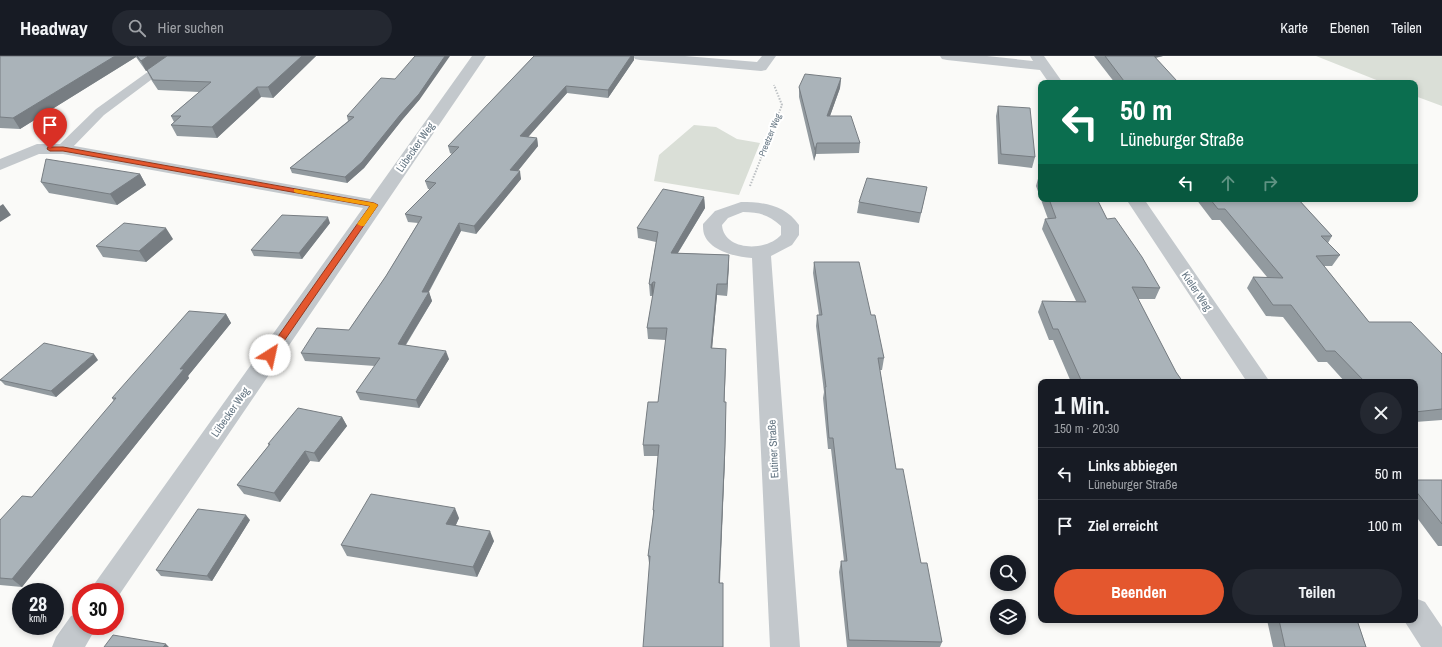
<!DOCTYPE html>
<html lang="de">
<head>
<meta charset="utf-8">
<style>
	body { margin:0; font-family:"Archivo Narrow",sans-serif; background:#242831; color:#f1f3f6; height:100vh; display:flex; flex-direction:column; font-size:15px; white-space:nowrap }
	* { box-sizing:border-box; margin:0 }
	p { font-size:13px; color:#9ea1a6 }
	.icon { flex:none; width:22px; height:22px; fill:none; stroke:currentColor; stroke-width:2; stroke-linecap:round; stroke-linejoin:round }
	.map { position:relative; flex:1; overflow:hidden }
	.panel { position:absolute; left:1038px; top:323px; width:380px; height:244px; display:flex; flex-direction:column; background:#171b24; border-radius:8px; box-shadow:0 2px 6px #0003 }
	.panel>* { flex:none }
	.top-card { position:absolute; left:1038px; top:24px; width:380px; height:122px; border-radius:8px; box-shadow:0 2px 6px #0003; background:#0b6e4f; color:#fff; overflow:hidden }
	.tools { position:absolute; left:990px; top:499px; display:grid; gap:8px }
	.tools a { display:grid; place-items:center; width:36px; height:36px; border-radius:50%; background:#171b24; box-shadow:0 2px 6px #0003; font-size:20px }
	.speed { position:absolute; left:12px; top:527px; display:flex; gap:8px; font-size:20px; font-weight:700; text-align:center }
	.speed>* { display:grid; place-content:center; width:52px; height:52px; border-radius:50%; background:#171b24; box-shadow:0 2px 6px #0003; line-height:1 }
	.speed small { font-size:10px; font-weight:400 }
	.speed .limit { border:6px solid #d22; background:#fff; color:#111 }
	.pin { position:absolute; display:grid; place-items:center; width:34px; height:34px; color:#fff; margin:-41px -17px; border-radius:50% 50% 50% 0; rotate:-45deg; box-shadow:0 0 4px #0007 }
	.pin .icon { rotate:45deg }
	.me { position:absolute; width:44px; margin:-22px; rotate:35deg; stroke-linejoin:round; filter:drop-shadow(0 0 3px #0008) }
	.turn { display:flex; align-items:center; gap:14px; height:84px; padding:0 16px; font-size:18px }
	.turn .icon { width:52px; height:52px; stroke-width:2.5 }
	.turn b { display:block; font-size:28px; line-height:34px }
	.lanes { display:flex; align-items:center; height:38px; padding:0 16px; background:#0003; justify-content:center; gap:20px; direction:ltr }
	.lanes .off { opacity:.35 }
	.round { display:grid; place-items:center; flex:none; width:42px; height:42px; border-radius:21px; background:#242831 }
	.head { display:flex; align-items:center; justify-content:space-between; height:68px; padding:0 16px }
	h1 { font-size:24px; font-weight:800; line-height:30px }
	.action { display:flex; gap:8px; margin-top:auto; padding:8px 16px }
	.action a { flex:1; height:46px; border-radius:24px; background:#e4572e; color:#fff; font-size:16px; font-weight:800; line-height:46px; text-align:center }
	.action a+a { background:#242831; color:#f1f3f6 }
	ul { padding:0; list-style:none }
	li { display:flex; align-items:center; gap:12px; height:52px; padding:0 16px; border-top:1px solid #363941 }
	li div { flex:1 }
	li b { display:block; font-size:15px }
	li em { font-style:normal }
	header { display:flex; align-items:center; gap:24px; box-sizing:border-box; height:56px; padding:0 20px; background:#171b24; border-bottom:1px solid #363941 }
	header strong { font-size:19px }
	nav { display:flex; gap:22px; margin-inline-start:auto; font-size:14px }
	.search { width:280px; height:36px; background:#242831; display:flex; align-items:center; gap:10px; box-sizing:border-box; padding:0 14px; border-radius:22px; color:#9ea1a6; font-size:15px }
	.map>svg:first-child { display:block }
</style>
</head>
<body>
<header>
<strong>Headway</strong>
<div class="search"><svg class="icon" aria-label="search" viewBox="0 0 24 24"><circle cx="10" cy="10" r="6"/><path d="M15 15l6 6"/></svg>Hier suchen</div>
<nav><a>Karte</a><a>Ebenen</a><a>Teilen</a></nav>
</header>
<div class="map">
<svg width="1442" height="591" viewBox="0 0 1442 591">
	<rect width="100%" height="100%" fill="#fafaf8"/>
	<path fill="#dadfd7" d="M1316,0h126v50l-27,-10v-13h-31z
		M694,69l22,2 21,12 23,4 -21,52 -85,-14 5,-26z"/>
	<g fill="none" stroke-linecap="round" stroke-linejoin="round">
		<path stroke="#bbbfc2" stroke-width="2" stroke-dasharray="1.5 1.5" stroke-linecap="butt" d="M750,130l32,-81 -8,-20"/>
		<path fill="#c3c8cc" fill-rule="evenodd" d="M170,0h13l-79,59 -36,37h-10l-2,-3 2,-3 38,-37z"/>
		<path fill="#c3c8cc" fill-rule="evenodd" d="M472,0h14l-371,545v-9h-24l4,-9 268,-375 -300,-54h-24l-39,16v-11l37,-15h26l307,55z
			M633,0h52l72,6 5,-6h14l-10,14 -5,1 -121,-11 -5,-1z
			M940,0h47l46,5 -3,-5h14l19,27h-14l-9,-13 -93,-10 -5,-1z
			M1126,143h18l126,183h-23z
			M741,146c23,0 44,3 58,23v10l-7,10 -21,11 29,391h-30l-18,-389c-16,-1 -42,-7 -48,-24 -1,-3 -1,-7 -1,-10l12,-13zM743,156c16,0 26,3 38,14v9c-15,17 -57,16 -59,-10l6,-7z
			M1415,542l10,4 17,25v20h-21l-16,-25 -1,-2h11z
			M81,556v14h16l-12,21h-33l4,-10 15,-21z"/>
	</g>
	<path fill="#929a9f" d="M0,0h316l-43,42 -12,-1 -44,41 -40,-2 -6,-11 3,-3 -3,-6 28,-24 -41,-2 -6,-9 -5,-10h-1l-10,-14 -116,72 -20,-1z
		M534,0l100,4 -26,38 -41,-5 -39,44 9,1 1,8 -20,25 3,8 -45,55 -15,-3 -32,61 3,9 -26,44 43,14 -30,49 -59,-8 -4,-8 19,-26 -70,-5 -4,-8 48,-23 37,-54 32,-53 -10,-1 -3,-8 25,-25h-2l-3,-8 27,-27 -2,-1 -2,-7z
		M1094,0h69l-8,2 22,23 -1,2h-61z
		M841,22l-1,10 -10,28 30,27 -1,10 -43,1 -2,7 -15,-64v-10z
		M420,43l-18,21 -38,48 -17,15 -55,-10 -2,-5 58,-47 -1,-5z
		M998,50l37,51 -3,11 -34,-4 -2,-48z
		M140,118l6,11 -29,20 -68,-12 -8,-11z
		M1039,119h2v24h56l10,20 53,69 -5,11h-17l38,73 7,10h-112l-18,-42h-4l-11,-28 4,-11h34l-34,-72 3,-10h3l-12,-33z
		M927,131l-8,36 -62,-10 2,-11z
		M704,141l1,11 -27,45 51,2 -2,41 -10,-1 -5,53 14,1 -2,53 1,55 -5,126 3,64 -74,-84 -1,-7 5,-39v-7l5,-54h-14l-1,-11 15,-43 8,-62 -18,-1 -1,-11 6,-33 -1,1h-2l-1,-12 7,-42 -18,-4 -1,-10z
		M1196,143h102l34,37 -4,7 12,12 -8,11h-8l45,56 73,32v66l-27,2v-40h-70l-18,-20h-9l-35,-45 -17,-1 -19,-28 6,-11h14l-47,-57h-8z
		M330,167l-28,36 -48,-3 -3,-6z
		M173,183l-27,23 -43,-5 -7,-11z
		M814,206l57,53 13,43 -2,12h-2l16,99 46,173 -2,5h-93l-8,-75 2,-11h3l-13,-112h-3l-5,-51 1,-6 -8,-66 1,-11h2l-6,-42z
		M226,258l5,9 -43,53 1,2 -167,209 -22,-2v-65l32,-23 82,-96 -2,-3z
		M98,304l-42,37 -51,-12 -5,-5v-1z
		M342,361l5,9 -28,36 -9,-1 -30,41 -36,-8 -7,-9 32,-40 -1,-1z
		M1415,424h27v66h-4l-23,-31z
		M459,462l-3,7 38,16 -17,36 -130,-21 -6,-11z
		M250,464l-38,61 -51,-5 -5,-6z
		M1267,564h90l9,27h-93z"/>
	<path fill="#777d82" d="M115,0h21v1l-116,72 -7,-11z
		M148,0h19l-21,15 -5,-10z
		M302,0h14l-43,42 -5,-11z
		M445,0h5l-30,43 -18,21 -38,48 -17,15 -2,-6z
		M631,0h3v4l-26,38v-8z
		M1146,0h17l-18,4z
		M841,22l-1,10 -14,39 1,-11z
		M566,30l1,7 -45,51 -2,-8z
		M257,31l4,10 -44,41 -5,-11z
		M537,82l1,8 -26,32 -2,-8z
		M817,87l-1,11 -2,7 1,-11z
		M520,115l1,8 -45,55 -2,-8z
		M140,118l6,11 -29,20 -7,-11z
		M704,141l1,11 -34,56v-11z
		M3,148l8,11 -11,7v-16z
		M328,161l2,6 -28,36 -3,-6z
		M459,167l2,8 -37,69 -2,-8z
		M166,172l7,11 -27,23 -7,-11z
		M729,199v11l-2,30v-12z
		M653,226l1,11 -2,3 -1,-11z
		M717,228v11l-6,65v-12z
		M429,236l3,9 -31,51 -3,-8z
		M226,258l5,9 -43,53 1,2 -167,209 -10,-8 168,-210z
		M726,293v11l-2,54v-12z
		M446,295l3,8 -30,49 -3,-8z
		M94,298l4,6 -42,37 -5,-6z
		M726,346l-1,55 -6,137v-11z
		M342,361l5,9 -28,36 -5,-9z
		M305,395l5,10 -30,41 -6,-9z
		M455,452l4,10 -8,17 -5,-11z
		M246,459l4,5 -38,61 -5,-5z
		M490,475l4,10 -17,36 -4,-10z
		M166,588l3,3h-6z"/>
	<path fill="#aab3b9" stroke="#777d82" d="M0,0h115l-102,62 -13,-1z
		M137,0h11l-7,5z
		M167,0h135l-34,31h-11l-45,40 -41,-2 10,-9h-10l40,-34 -58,-2 -6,-10z
		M415,0h30l-26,38 -19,21 -38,47 -17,15 -55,-9 64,-51 -7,-1 34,-38 14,1z
		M534,0h97l-23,34 -42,-4 -46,50 17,2 -27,32 10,1 -46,55 -15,-3 -37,69h7l-31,52 48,7 -30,49 -60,-8 24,-34 -79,-5 16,-25 32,2 37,-54 36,-59 -17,-3 31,-31 -11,-2 34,-34 -11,-1z
		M1105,0h49l23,25h-53z
		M805,18l36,4 -14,38h24l9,27h-43l-2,7 -16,-63z
		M998,50l32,2 5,49 -34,-3z
		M46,103l94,15 -30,20 -69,-12z
		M867,122l60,9 -6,26 -62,-11z
		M663,133l41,8 -33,56 58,2 -2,29h-10l-6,64 15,1 -2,53h2l-1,44 -6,137h4v64h-80l7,-91h-2l6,-46h-1l6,-65h-16l5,-43h10l9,-74h-20l8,-46h-2l-2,3 -2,-1 9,-52 -21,-4z
		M1049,143h48l10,20 8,-1 27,39 18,31 -28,-1 44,85 7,10h-87l-1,-1 -14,-1 -23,-51h-5l-11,-28 44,1 -41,-83 11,-1z
		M1210,143h88l34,37h-11l19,19 -24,1 53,66h42l31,32v55l-27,3v-30h-50l-30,-31h-9l-35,-46h-18l-20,-28 30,1 -58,-69h-7z
		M282,159l46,2 -29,36 -48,-3z
		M124,167l42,5 -27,23 -43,-5z
		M814,206h45l12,53h4l9,43h-6l18,111h7l18,94h6l15,79 -93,-2 -8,-79h6l-14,-123h-4l-4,-51h1l-9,-72h5z
		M189,255l37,3 -46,55h4l-172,210 -12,-1v-58l22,-24 10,1 84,-99h-4z
		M44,287l50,11 -43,37 -51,-11z
		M298,352l44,9 -28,36 -9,-2 -31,42 -37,-8 33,-41h-2z
		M1415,424h27v44l-27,-34z
		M371,438l84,14 -9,16 44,7 -17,36 -132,-22z
		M198,453l48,6 -39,61 -51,-6z
		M1279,564h78l9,27h-81z
		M113,579l53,9 -3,3h-59z"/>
	<path fill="#e4572e" stroke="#94391e" d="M48,91h15l311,56 4,2 -105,152h-6l-1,-2 1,-3 103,-146 -307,-55h-13l-3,-2z"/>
	<path fill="#f59e0b" d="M294,133l80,14 4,2 -14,21h-3l-4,-2 13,-18 -73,-13 -3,-1z"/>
	<g text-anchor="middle" stroke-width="4" stroke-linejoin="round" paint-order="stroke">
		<g font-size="9" fill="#657683" stroke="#fff">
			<text transform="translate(770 79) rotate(-68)" y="3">Preetzer Weg</text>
		</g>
		<g font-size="11" fill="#657683" stroke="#fff">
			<text transform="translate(415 91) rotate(-55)" y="4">Lübecker Weg</text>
			<text transform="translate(1197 235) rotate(56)" y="4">Kieler Weg</text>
			<text transform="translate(230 356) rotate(-55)" y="4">Lübecker Weg</text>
			<text transform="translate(773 393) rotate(-93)" y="4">Eutiner Straße</text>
		</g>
	</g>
</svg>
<div class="tools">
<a><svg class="icon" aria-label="search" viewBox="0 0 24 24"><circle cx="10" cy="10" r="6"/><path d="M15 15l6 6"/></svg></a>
<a><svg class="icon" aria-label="layers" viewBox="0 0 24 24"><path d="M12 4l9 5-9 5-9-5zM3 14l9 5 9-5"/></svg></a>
</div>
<div class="speed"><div>28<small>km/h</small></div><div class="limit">30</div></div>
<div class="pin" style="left:50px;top:93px;background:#d93025"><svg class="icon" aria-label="arrive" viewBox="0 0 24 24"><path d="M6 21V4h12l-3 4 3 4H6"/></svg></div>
<svg class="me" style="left:270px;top:299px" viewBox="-20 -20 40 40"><circle r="19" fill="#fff"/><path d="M0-13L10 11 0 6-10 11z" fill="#e4572e"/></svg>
<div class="top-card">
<div class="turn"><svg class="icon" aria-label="left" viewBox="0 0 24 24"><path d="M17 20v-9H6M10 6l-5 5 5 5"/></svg><div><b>50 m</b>Lüneburger Straße</div></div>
<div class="lanes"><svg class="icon" aria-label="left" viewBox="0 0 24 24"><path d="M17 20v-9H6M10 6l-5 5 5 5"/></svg><svg class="icon off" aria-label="ahead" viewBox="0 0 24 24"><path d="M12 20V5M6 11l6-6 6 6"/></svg><svg class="icon off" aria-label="right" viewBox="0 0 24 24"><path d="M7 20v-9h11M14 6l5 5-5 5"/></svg></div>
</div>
<section class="panel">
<div class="head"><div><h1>1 Min.</h1><p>150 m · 20:30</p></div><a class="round"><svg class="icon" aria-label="close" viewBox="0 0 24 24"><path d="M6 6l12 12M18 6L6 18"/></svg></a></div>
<ul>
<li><svg class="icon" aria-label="left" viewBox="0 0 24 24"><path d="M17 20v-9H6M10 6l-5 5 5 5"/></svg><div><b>Links abbiegen</b><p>Lüneburger Straße</p></div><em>50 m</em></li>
<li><svg class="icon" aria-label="arrive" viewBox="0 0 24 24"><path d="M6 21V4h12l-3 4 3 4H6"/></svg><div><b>Ziel erreicht</b></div><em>100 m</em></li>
</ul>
<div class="action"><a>Beenden</a><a>Teilen</a></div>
</section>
</div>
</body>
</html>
